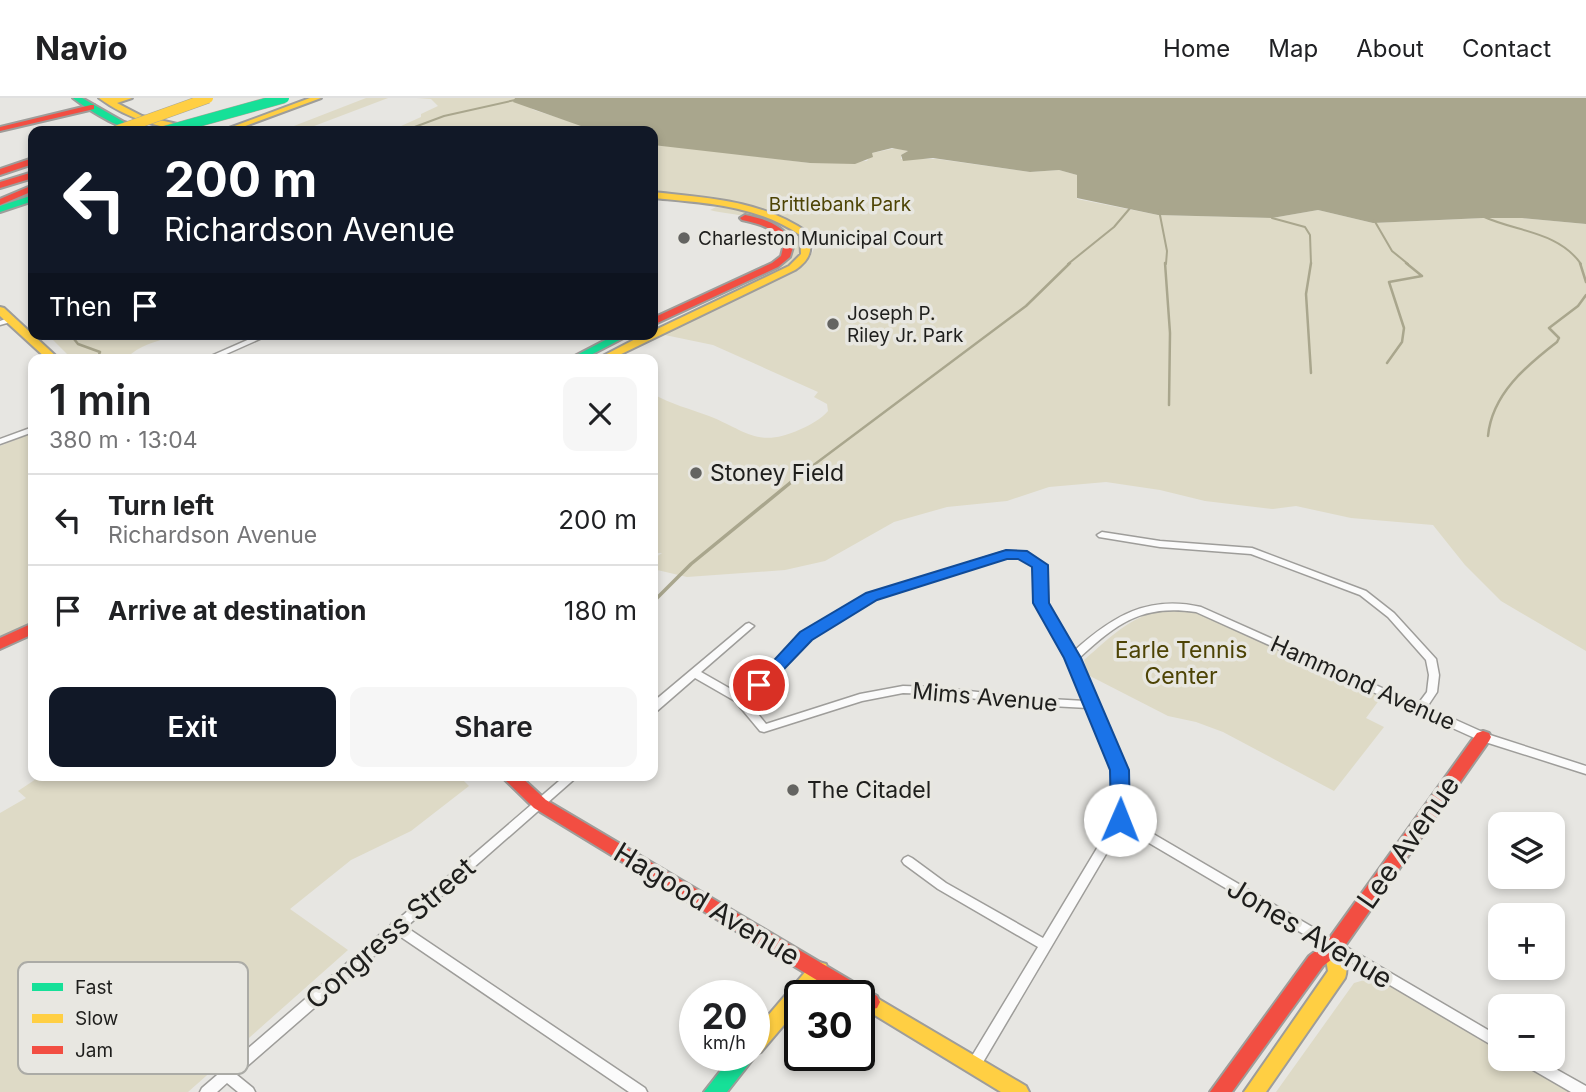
<!DOCTYPE html>
<html lang="en">
<head>
<meta charset="utf-8">
<style>
	body { margin:0; font-family:Inter,sans-serif; background:#f6f6f6; color:#202124; height:100vh; display:flex; flex-direction:column; font-size:26px; white-space:nowrap }
	* { box-sizing:border-box; margin:0 }
	p { font-size:23px; color:#757577 }
	.icon { flex:none; width:38px; height:38px; fill:none; stroke:currentColor; stroke-width:2; stroke-linecap:round; stroke-linejoin:round }
	.map { position:relative; flex:1; overflow:hidden }
	.sheet { position:absolute; left:28px; top:256px; width:630px; height:427px; display:flex; flex-direction:column; background:#fff; border-radius:14px; box-shadow:0 4px 10px #0003 }
	.sheet>* { flex:none }
	.hud { position:absolute; left:28px; top:28px; width:630px; height:214px; border-radius:14px; box-shadow:0 4px 10px #0003; background:#111827; color:#fff; overflow:hidden }
	.buttons { position:absolute; left:1488px; top:714px; display:grid; gap:14px }
	.buttons a { display:grid; place-items:center; width:77px; height:77px; border-radius:14px; background:#fff; box-shadow:0 4px 10px #0003; font-size:35px }
	.speed { position:absolute; left:679px; top:882px; display:flex; gap:14px; font-size:35px; font-weight:700; text-align:center }
	.speed>* { display:grid; place-content:center; width:91px; height:91px; border-radius:50%; background:#fff; box-shadow:0 4px 10px #0003; line-height:1 }
	.speed small { font-size:18px; font-weight:400 }
	.speed .limit { border:4px solid #111; border-radius:10px; background:#fff; color:#111 }
	.pin { position:absolute; display:grid; place-items:center; width:60px; height:60px; color:#fff; margin:-30px; border:4px solid #fff; border-radius:50%; box-shadow:0 2px 7px #0007 }
	.me { position:absolute; width:77px; margin:-38px; rotate:1deg; stroke-linejoin:round; filter:drop-shadow(0 0 5px #0008) }
	.turn { display:flex; align-items:center; gap:24px; height:147px; padding:0 21px; font-size:32px }
	.turn .icon { width:91px; height:91px; stroke-width:2.5 }
	.turn b { display:block; font-size:49px; line-height:60px }
	.then { display:flex; align-items:center; height:66px; padding:0 21px; background:#0003; gap:14px; font-size:26px }
	.round { display:grid; place-items:center; flex:none; width:74px; height:74px; border-radius:14px; background:#f6f6f6 }
	.headline { display:flex; align-items:center; justify-content:space-between; height:119px; padding:0 21px }
	h1 { font-size:42px; font-weight:600; line-height:52px }
	.button { display:flex; gap:14px; margin-top:auto; padding:14px 21px }
	.button a { flex:1; height:80px; border-radius:14px; background:#111827; color:#fff; font-size:28px; font-weight:600; line-height:80px; text-align:center }
	.button a+a { background:#f6f6f6; color:#202124 }
	ul { padding:0; list-style:none }
	li { display:flex; align-items:center; gap:21px; height:91px; padding:0 21px; border-top:2px solid #e0e0e0 }
	li div { flex:1 }
	li b { display:block; font-size:26px }
	li em { font-style:normal }
	header { display:flex; align-items:center; gap:42px; box-sizing:border-box; height:98px; padding:0 35px; background:#fff; border-bottom:2px solid #e0e0e0 }
	header strong { font-size:33px }
	nav { display:flex; gap:38px; margin-inline-start:auto; font-size:24px }
	.map>svg:first-child { display:block }
</style>
</head>
<body>
<header>
<strong>Navio</strong>
<nav><a>Home</a><a>Map</a><a>About</a><a>Contact</a></nav>
</header>
<div class="map">
<svg width="1586" height="994" viewBox="0 0 1586 994">
	<rect width="100%" height="100%" fill="#e7e6e2"/>
	<path fill="#dedac6" d="M366,0h22l-87,33h-20z
		M417,0h98l19,12 66,21h-210l31,-14v-3l17,-8 -7,-7z
		M655,46l155,19 57,-2 5,-8 24,-5 12,3 -7,4v4h36l93,13 29,-2 18,5v24l81,16 114,3 46,-8 55,13 110,-5h39l64,6v427l-85,-50 -36,-36 -32,-40 -82,-7 -55,-12 -23,3 -68,-8 -45,-11 -54,-8 -57,5 -42,14 -60,6 -53,15 -69,39 -40,9 -98,7 -34,-8v-10l9,-6h-9v-159c18,10 37,15 56,22 38,15 49,33 92,13 9,-4 20,-10 27,-18l-1,-7 -13,-7 4,-5 -105,-47 -53,-11 143,-70c58,-53 -128,-67 -150,-70z
		M716,109c31,4 74,7 89,38 -9,20 -34,37 -56,37 7,-10 29,-15 40,-25 4,-4 6,-10 5,-15 -7,-26 -63,-26 -84,-32z
		M47,236h128c-15,8 -29,8 -44,20l2,5h-61z
		M33,335v190l-33,16v-193z
		M1170,510l19,2 48,18 146,67 -17,23 18,9 -50,64 -111,-59 -27,-10 -28,-6 -80,-41 -4,-15c29,-25 47,-45 86,-52z
		M42,677h416l11,11 -58,45 -60,29 -61,49 58,41 -160,142h-188v-279l26,-15 -8,-7z
		M1378,878l122,71v12h20l57,33h-301l78,-109z"/>
	<path fill="#a9a68d" d="M515,0h1071v126l-64,-6h-39l-110,5 -55,-13 -46,8 -114,-3 -81,-17v-23l-18,-5 -29,2 -97,-14 -30,3 -2,-6 7,-4 -16,-3 -20,5 1,4 -18,7 -45,-1 -157,-18v-14h-58l-82,-29z"/>
	<g fill="none" stroke-linecap="round" stroke-linejoin="round">
		<path stroke="#a9a68d" stroke-width="2" d="M404,33l40,-15 80,-18
			M1159,112l8,41 -1,13
			M1271,117l1,3 33,9 5,8 1,29
			M1482,118c34,16 76,15 99,48
			M1374,122l18,31 16,13
			M1068,166l46,-37 17,-20"/>
		<path stroke="#a9a68d" stroke-width="2.5" d="M1165,165l5,70 -1,72
			M1311,165l-5,31 5,79
			M1580,165l6,19
			M70,236l8,10 22,8 -2,5 11,2
			M1387,265l15,-21 2,-14 -15,-46 33,-6 -16,-13
			M1488,338c4,-42 38,-70 69,-94l2,-4 -10,-10 29,-22 8,-11
			M799,378l227,-170 44,-43"/>
		<path stroke="#a9a68d" stroke-width="3.5" d="M653,504l38,-38 110,-90"/>
		<g stroke="#9e9d9a" stroke-width="3">
			<path id="street" d="M11,219h3v4l-14,4v-4z
				M261,236h10l-56,25h-11z
				M33,329v5l-33,12v-5z
				M1102,434l58,9 92,7 114,43 28,22 42,46 3,16 -2,17 -10,15 60,27 99,32v8l-107,-34 -283,-128c-54,-8 -79,11 -118,47l47,111 1,48 374,219v13l-378,-223 -143,242 -5,2 -5,-2 -2,-4 2,-4 69,-114 -100,-58 -34,-25 -2,-3 2,-3 4,-2 4,2 34,25 97,55 71,-118 -1,-50 -25,-62 -56,-3 -99,-11 -30,-1 -41,8 -98,31 -4,-1 -25,-30 -40,-23 -38,33 -4,1v-10l93,-78 3,-1 5,3 -53,46 42,24 59,-62 67,-40 137,-43 18,1 21,13 1,38 28,48c39,-35 74,-56 127,-44l217,97 9,-12 2,-17 -3,-15 -38,-43 -28,-22 -109,-41 -91,-7 -61,-10 -2,-2zM1007,459h12l16,9 1,37 32,55 17,43 -53,-3 -99,-11 -30,-1 -43,8 -94,30 -17,-21 61,-65 65,-40z
				M566,677h13l-173,152 239,161 2,4h-18l-231,-157 -161,140 16,13 2,4h-17l-11,-9 -10,9h-17l2,-4 188,-162 2,-3 3,-1z
				M1519,961h19l48,27v6h-15l-50,-29z"/>
		</g>
		<g stroke="#9e9d9a" stroke-width="4">
			<path id="fast" d="M73,0h9l42,24 22,7c-17,8 -59,-20 -73,-31z
				M33,97v6l-33,11v-6z
				M617,236h14l-48,25h-14z
				M754,953l2,4 -29,37h-23l29,-37h21z"/>
		</g>
		<g stroke="#9e9d9a" stroke-width="4">
			<path id="slow" d="M99,0h33l-15,5 25,13 66,15c-36,2 -80,-11 -109,-33z
				M310,0h11l-89,33h-11z
				M653,94c54,6 108,8 154,40 7,17 3,28 -12,38l-184,89h-14l48,-25h8v-3l136,-65 12,-12 -1,-19c-44,-30 -95,-32 -147,-37z
				M0,209l4,1 55,51h-12l-47,-43z
				M1333,842l7,3c4,9 9,25 5,35l-79,114h-22l84,-121 -4,-23 2,-5z
				M819,864l7,2 2,6 -19,26h-9v10l-39,46 -7,3v-23l58,-68z
				M870,896l156,92 3,6h-28l-138,-84 -3,-6 3,-6z"/>
		</g>
		<g stroke="#9e9d9a" stroke-width="4">
			<path id="jam" d="M91,7h3v4l-94,22v-4z
				M33,60v6l-33,11v-6z
				M33,74v6l-33,10v-6z
				M33,87v6l-33,14v-6z
				M745,117c21,4 38,10 49,29l-4,13 -12,10 -125,58v-7l119,-55 9,-7 3,-12c-9,-17 -25,-20 -42,-24l-2,-2z
				M33,525v11l-33,15v-11z
				M1483,633l6,2 2,4 -2,4 -149,212 -17,13 -91,126h-22l99,-136 17,-13 151,-210z
				M500,677h19l27,25 331,196 3,6 -3,6c-7,2 -11,1 -18,-3v-9h-16l-309,-188z"/>
		</g>
		<use href="#street" fill="#fbfbfb" fill-rule="evenodd"/>
		<use href="#fast" fill="#16e098" fill-rule="evenodd"/>
		<use href="#slow" fill="#ffcf43" fill-rule="evenodd"/>
		<use href="#jam" fill="#f24e42" fill-rule="evenodd"/>
		<g stroke="#aaa797" stroke-width="11" stroke-linecap="butt">
			<path id="fast-bridge" d="M165,33l119,-33"/>
		</g>
		<g stroke="#aaa797" stroke-width="11" stroke-linecap="butt">
			<path id="slow-bridge" d="M116,33l92,-33"/>
		</g>
		<use href="#fast-bridge" stroke="#16e098" stroke-width="10"/>
		<use href="#slow-bridge" stroke="#ffcf43" stroke-width="10"/>
	</g>
	<path fill="#1a73e8" stroke="#114b97" stroke-width="2" d="M1006,452l21,1 21,14 1,38 32,55 48,112 1,50 -3,5h-13l-3,-5 -1,-50 -46,-112 -31,-55 -1,-36 -14,-8h-11l-130,41 -65,40 -47,49 -6,2 -8,-6 49,-53 66,-39z"/>
	<g fill="#646461" stroke="#e8e7e1" stroke-width="2.5">
		<circle cx="684" cy="140" r="7"/>
		<circle cx="833" cy="226" r="7"/>
		<circle cx="696" cy="375" r="7"/>
		<circle cx="793" cy="692" r="7"/>
	</g>
	<g text-anchor="middle" stroke-width="7" stroke-linejoin="round" paint-order="stroke">
		<g font-size="19" fill="#4d4304" stroke="#e8e7e1">
			<text x="840" y="113">Brittlebank Park</text>
		</g>
		<g font-size="19" fill="#1e1e1c" stroke="#e8e7e1" text-anchor="start">
			<text x="698" y="147">Charleston Municipal Court</text>
			<text x="847" y="222">Joseph P.<tspan x="847" dy="22">Riley Jr. Park</tspan></text>
		</g>
		<g font-size="23" fill="#1e1e1c" stroke="#e8e7e1" text-anchor="start">
			<text x="710" y="383">Stoney Field</text>
			<text x="807" y="700">The Citadel</text>
		</g>
		<g font-size="23" fill="#4d4304" stroke="#e8e7e1">
			<text x="1181" y="560">Earle Tennis<tspan x="1181" dy="26">Center</tspan></text>
		</g>
		<g font-size="23" fill="#1e1e1c" stroke="#e8e7e1">
			<text transform="translate(1363 585) rotate(24)" y="8">Hammond Avenue</text>
			<text transform="translate(985 599) rotate(5)" y="8">Mims Avenue</text>
		</g>
		<g font-size="28" fill="#1e1e1c" stroke="#e8e7e1">
			<text transform="translate(1408 744) rotate(-55)" y="10">Lee Avenue</text>
			<text transform="translate(707 806) rotate(31)" y="10">Hagood Avenue</text>
			<text transform="translate(390 835) rotate(-41)" y="10">Congress Street</text>
			<text transform="translate(1310 835) rotate(31)" y="10">Jones Avenue</text>
		</g>
	</g>
	<rect x="18" y="864" width="230" height="112" rx="10" fill="#e8e7e1" stroke="#ababa6" stroke-width="2"/>
	<rect x="32" y="885" width="31" height="8" fill="#16e098"/>
	<rect x="32" y="916" width="31" height="9" fill="#ffcf43"/>
	<rect x="32" y="948" width="31" height="8" fill="#f24e42"/>
	<g font-size="19" fill="#1e1e1c">
		<text x="75" y="896">Fast</text>
		<text x="75" y="927">Slow</text>
		<text x="75" y="959">Jam</text>
	</g>
</svg>
<div class="buttons">
<a><svg class="icon" aria-label="layers" viewBox="0 0 24 24"><path d="M12 4l9 5-9 5-9-5zM3 14l9 5 9-5"/></svg></a>
<a>+</a>
<a>−</a>
</div>
<div class="speed"><div>20<small>km/h</small></div><div class="limit">30</div></div>
<div class="pin" style="left:759px;top:587px;background:#d93025"><svg class="icon" aria-label="arrive" viewBox="0 0 24 24"><path d="M6 21V4h12l-3 4 3 4H6"/></svg></div>
<svg class="me" style="left:1120px;top:722px" viewBox="-20 -20 40 40"><circle r="19" fill="#fff"/><path d="M0-13L10 11 0 6-10 11z" fill="#1a73e8"/></svg>
<div class="hud">
<div class="turn"><svg class="icon" aria-label="left" viewBox="0 0 24 24"><path d="M17 20v-9H6M10 6l-5 5 5 5"/></svg><div><b>200 m</b>Richardson Avenue</div></div>
<div class="then">Then<svg class="icon" aria-label="arrive" viewBox="0 0 24 24"><path d="M6 21V4h12l-3 4 3 4H6"/></svg></div>
</div>
<section class="sheet">
<div class="headline"><div><h1>1 min</h1><p>380 m · 13:04</p></div><a class="round"><svg class="icon" aria-label="close" viewBox="0 0 24 24"><path d="M6 6l12 12M18 6L6 18"/></svg></a></div>
<ul>
<li><svg class="icon" aria-label="left" viewBox="0 0 24 24"><path d="M17 20v-9H6M10 6l-5 5 5 5"/></svg><div><b>Turn left</b><p>Richardson Avenue</p></div><em>200 m</em></li>
<li><svg class="icon" aria-label="arrive" viewBox="0 0 24 24"><path d="M6 21V4h12l-3 4 3 4H6"/></svg><div><b>Arrive at destination</b></div><em>180 m</em></li>
</ul>
<div class="button"><a>Exit</a><a>Share</a></div>
</section>
</div>
</body>
</html>
